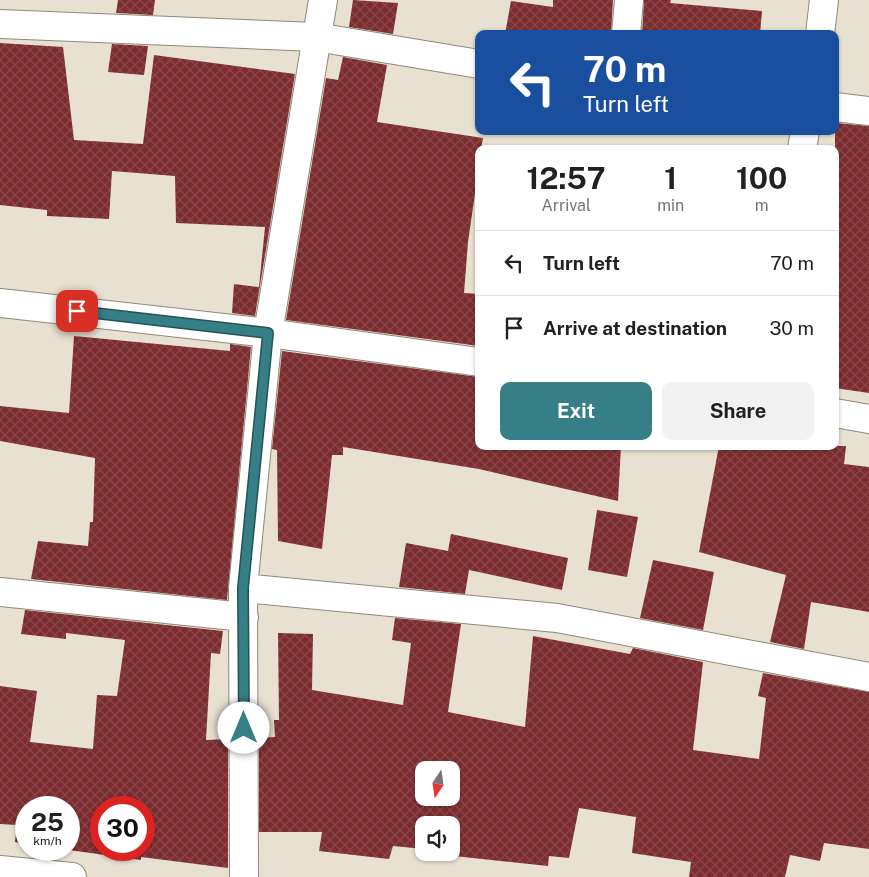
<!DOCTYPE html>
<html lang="en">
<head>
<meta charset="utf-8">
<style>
	body { margin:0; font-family:"Public Sans",sans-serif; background:#f2f2f2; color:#202124; height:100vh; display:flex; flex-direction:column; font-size:19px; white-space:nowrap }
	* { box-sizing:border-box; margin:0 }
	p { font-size:16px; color:#757577 }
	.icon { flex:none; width:28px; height:28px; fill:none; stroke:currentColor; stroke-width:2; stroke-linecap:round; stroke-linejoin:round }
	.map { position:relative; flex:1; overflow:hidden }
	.details { position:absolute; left:475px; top:145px; width:364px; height:305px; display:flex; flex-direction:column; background:#fff; border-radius:10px; box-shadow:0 1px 4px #0004 }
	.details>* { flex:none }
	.top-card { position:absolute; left:475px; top:30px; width:364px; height:105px; border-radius:10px; box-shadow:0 1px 4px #0004; background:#1a4fa0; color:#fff; overflow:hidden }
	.needle { width:32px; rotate:193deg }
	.controls { position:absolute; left:415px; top:761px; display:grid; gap:10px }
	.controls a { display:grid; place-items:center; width:45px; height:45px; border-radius:10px; background:#fff; box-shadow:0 1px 4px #0004; font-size:25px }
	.speed { position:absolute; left:15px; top:796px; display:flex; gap:10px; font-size:25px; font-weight:700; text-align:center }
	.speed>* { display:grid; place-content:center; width:65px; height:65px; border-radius:50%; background:#fff; box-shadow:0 1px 4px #0004; line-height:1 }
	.speed small { font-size:12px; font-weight:400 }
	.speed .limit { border:8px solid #d22; background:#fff; color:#111 }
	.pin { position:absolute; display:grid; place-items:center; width:42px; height:42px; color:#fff; margin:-21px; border-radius:10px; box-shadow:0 2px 8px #0006 }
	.me { position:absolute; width:55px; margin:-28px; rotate:0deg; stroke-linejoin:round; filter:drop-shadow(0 0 4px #0008) }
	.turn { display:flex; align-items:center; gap:18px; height:105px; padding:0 25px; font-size:22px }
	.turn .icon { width:65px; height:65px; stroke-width:2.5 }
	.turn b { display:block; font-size:35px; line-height:42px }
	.eta { display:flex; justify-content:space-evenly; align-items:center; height:85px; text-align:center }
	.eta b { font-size:30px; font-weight:700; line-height:35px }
	.cta { display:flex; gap:10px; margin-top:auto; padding:10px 25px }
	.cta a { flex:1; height:58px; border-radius:10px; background:#377f87; color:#fff; font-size:20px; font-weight:700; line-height:58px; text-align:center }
	.cta a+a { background:#f2f2f2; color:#202124 }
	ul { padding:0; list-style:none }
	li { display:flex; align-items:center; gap:15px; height:65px; padding:0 25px; border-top:1px solid #e0e0e0 }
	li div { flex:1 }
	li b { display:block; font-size:19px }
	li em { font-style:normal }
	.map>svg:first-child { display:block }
</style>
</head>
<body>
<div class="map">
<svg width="869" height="877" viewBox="0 0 869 877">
	<defs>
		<pattern id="building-cross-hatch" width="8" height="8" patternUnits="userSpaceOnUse" patternTransform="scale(1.25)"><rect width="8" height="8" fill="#7d2c2f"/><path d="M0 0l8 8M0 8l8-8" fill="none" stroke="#89484a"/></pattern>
	</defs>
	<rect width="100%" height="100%" fill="#e8e0d0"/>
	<path fill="url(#building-cross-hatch)" fill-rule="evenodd" d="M118,0h37l-2,15 -37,-2z
		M353,0l45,3 -5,31 -44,-7z
		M553,0h60l-2,34h-106l6,-33 42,6z
		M644,0h27l-1,3 92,8 -2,23h-118z
		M0,43l63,4 11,93 69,4 11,-89 141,19 -40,242 -23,-3 2,-29 25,3 6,-60 -89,-4 -1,-47 -63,-5 -3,48 -62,-3v-6l-47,-5z
		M112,44l36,2 -4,29 -36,-3z
		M343,57l44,8 -10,57 106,16 -2,11h-2v17l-11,76 -4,51 15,1v52l-193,-26 40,-242 12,2z
		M835,123l34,3v267l-34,-5z
		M74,336l156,15v-7l21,3 -24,253 -196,-21 7,-38 50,5 2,-24h3l2,-64 -95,-17v-35l69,7z
		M282,351l197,26v69h142l-3,55 -139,-32 -136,-22v8h-11l-10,94 -44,-8 -1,-91 -5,-1z
		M719,446h127l-2,18 25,3v145l-58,-10 -7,47 -34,-7 16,-67 -87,-23z
		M597,510l41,7 -11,60 -39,-7z
		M451,534l117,24 -6,32 -93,-20 -4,24 -66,-7 7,-44 42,8z
		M653,560l61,12 -11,58 -63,-12z
		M25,610l198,21 -3,23 -9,-1 -5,87 22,-1v129l-87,-11v3l-72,-10v-42h-43v36l-11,-2 2,-17 -17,-1v-138l37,5 -7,51 63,7 4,-54 20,1 8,-56 -59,-7v6l-45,-5zM101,808h43v42h-43z
		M395,618l66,6 -13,88 77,15 8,-91 97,18 3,-6 70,14 -10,88 66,9 7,-61 -8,-2 5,-23 106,19v157l-45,-6 -4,18 -30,-6 -5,22h-96l2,-15 -59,-9 4,-36 -57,-9 -10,50 -20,-2 -1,10 -94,-10 1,-4h-4v-27h-27v24l-31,-3 -4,13 -70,-8 3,-19h-63v-94l16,-1 -1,-17h5l-1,-87 35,1 -1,56 91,15 8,-62 -19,-3zM424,770h27v28h-27z"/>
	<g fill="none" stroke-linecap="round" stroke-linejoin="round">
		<g stroke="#90897a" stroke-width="30">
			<path id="minor" d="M0,24l316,13 163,27
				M626,34l3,-34
				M820,34l4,-34
				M835,107l34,4
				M802,149l3,-18
				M0,303l268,30 211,29
				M835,413l34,6
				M243,588l314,30 312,59
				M0,592l244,25
				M0,870l72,7
				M244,877l-1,-289 25,-255 55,-333"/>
		</g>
		<use href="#minor" stroke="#fff" stroke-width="28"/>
	</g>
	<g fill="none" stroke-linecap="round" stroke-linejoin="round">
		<g stroke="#245358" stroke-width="12">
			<path id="route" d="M77,311l191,22 -25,255 1,140"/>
		</g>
		<use href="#route" stroke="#377f87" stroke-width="9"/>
	</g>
</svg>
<div class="controls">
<a><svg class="needle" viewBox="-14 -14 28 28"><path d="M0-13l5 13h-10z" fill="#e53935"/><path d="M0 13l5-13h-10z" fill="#757577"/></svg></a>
<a><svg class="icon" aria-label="sound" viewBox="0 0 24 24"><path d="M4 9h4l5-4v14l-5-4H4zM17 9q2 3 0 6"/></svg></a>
</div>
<div class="speed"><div>25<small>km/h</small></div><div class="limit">30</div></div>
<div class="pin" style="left:77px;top:311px;background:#d93025"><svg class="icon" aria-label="arrive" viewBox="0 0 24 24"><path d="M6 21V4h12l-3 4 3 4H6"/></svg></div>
<svg class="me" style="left:244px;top:728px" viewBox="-20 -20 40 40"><circle r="19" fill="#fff"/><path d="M0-13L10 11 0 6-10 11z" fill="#377f87"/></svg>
<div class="top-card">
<div class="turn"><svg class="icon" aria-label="left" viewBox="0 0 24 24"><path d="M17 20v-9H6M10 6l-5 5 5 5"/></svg><div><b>70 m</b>Turn left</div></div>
</div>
<section class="details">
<div class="eta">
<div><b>12:57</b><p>Arrival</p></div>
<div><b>1</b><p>min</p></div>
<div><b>100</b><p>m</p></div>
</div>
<ul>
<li><svg class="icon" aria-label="left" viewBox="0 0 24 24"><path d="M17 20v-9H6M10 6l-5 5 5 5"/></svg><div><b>Turn left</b></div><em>70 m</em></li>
<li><svg class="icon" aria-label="arrive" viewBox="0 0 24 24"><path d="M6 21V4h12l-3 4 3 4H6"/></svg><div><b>Arrive at destination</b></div><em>30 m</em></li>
</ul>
<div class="cta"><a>Exit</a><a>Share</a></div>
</section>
</div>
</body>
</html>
